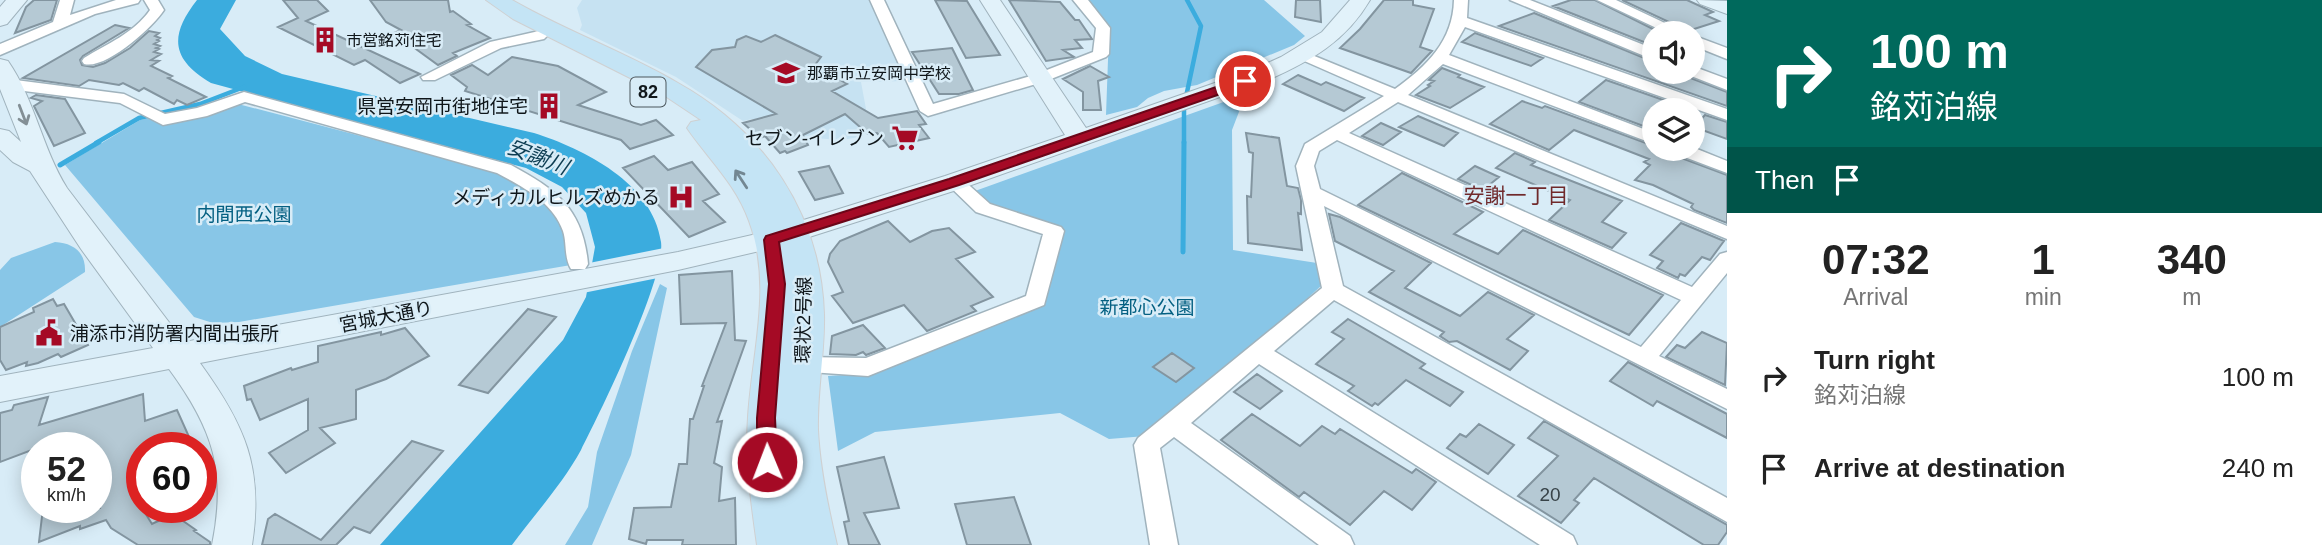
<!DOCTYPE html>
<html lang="en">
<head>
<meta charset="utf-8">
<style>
	body { margin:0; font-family:Helvetica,"Noto Sans JP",sans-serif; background:#f2f2f2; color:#222; height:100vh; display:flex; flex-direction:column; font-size:26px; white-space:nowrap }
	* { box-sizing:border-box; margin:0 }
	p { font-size:23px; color:#767676 }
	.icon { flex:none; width:38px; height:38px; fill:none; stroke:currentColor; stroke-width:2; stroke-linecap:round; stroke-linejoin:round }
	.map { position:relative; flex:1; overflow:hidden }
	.sheet { display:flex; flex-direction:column; background:#fff; width:595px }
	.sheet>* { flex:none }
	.guide { background:#00695c; color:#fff; overflow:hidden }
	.controls { position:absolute; left:1642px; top:21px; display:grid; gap:14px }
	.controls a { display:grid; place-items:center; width:63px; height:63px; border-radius:50%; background:#fff; box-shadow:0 4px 18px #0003; font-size:35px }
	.speed { position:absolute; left:21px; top:432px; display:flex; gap:14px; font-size:35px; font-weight:700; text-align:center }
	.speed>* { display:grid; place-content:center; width:91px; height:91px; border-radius:50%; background:#fff; box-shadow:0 4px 18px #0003; line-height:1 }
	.speed small { font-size:18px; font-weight:400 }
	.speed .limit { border:10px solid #d22; background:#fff; color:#111 }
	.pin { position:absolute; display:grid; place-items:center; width:60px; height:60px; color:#fff; margin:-30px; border:4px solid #fff; border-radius:50%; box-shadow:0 2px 7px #0007 }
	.me { position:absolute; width:77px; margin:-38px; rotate:359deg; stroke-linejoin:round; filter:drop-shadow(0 0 5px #0008) }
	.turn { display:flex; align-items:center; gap:24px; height:147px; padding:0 28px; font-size:32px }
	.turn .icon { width:91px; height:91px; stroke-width:2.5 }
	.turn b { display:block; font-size:49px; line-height:60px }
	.then { display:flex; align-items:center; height:66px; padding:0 28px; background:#0003; gap:14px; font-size:26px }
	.eta { display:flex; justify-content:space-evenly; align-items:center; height:119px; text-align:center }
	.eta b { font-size:42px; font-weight:600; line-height:49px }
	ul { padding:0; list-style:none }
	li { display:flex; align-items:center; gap:21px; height:91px; padding:0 28px }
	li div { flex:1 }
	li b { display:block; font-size:26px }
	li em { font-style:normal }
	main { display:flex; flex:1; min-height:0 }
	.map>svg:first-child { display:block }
</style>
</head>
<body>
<main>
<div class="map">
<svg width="1727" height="545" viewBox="0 0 1727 545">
	<rect width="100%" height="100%" fill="#d8ecf7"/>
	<path fill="#c6e2f2" d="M582,0h287l38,81 -46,1 5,27 -6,28 -19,3 -41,-3 -48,-18 -9,2 -67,-44 -96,-47 2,-5 -5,-17z"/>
	<path fill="#88c6e7" d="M1083,0h181l41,36 -11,9 -97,40 -33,6 -16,7 -11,9 -31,8 3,-83z
		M1232,99l10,5 -10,26 1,120 84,13 5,22 -164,150 -49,4 -49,-26 -185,19 -37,19 -10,-75 46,-3 169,-70 20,-75 -72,-22 -16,-15z
		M223,100l279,73 33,17 25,23 11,52 -332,57 -26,1 -19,-6 -129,-152 75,-45 50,-10z
		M55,242c18,1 31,10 30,30l-85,55v-57l11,-12z
		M660,284l7,4 -36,167 -39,90h-27l23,-38 9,-55 35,-101z"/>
	<path fill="#3bacde" d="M197,0h39l-16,29 25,27 37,18 252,59c50,16 119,50 127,109 5,36 -61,171 -80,208 -18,33 -46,64 -69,95h-132l183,-205 23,-43 9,-50 -9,-34 -24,-26 -36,-19 -315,-85c-40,-24 -42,-47 -14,-83z"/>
	<path fill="#d8ecf7" d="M664,248l-6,30 -75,15 6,-30z"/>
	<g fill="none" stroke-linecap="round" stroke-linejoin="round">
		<path stroke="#3bacde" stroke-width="4.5" d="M1186,97l15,-71 -14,-26
			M96,143l43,-25 61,-14 44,-17
			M1184,143v-37"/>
		<path stroke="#3bacde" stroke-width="5" d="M60,165l39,-23
			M1183,252l1,-110"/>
	</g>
	<path fill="#b5c9d4" stroke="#8395a0" stroke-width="2" d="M34,0h23l-6,20 -36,13 11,-26z
		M283,0h34l11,11 -22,10 114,53 -20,9 -35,-23 -11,5 -76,-38 20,-9z
		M370,0h78l2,12 3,-1 18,13 -4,1 23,13 -37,15 4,3 -19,9 -44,-32 7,-3 -15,-8z
		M935,0l32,1 33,54 -34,3z
		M1009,0l51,2 15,18h4l13,19 -17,1 7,8 -19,2 11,7 -28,4z
		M1296,0h24l1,22 -26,-5z
		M1384,0h29v5l21,4 -14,38 12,4 -21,22 -71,-25 20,-19z
		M1571,0h24l66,33h-7v13l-101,-40z
		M1622,0h65l26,12 -8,3 14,6 -31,10z
		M1534,13l120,49v12l5,-2h23l3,4 42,16v14l-228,-80z
		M115,25l14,3 -46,28 -3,4 2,5 11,2 12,-4 25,-15 19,-17 10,2 -4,3 5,2 -3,2 2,1 -5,3 6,2 -4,2 3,1 -5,3 7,2 -10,6 8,1 -8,5 21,10 -4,2 38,19 -19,8 -10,-5 -3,4 -30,-16 -5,3 -16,-8 -4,2 -30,-5 -10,6 -56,-8z
		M1475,33l68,25 -12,8 -69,-24z
		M775,35l46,22 -6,8 32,19 -15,7 46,27 39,-7 9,13 -7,1 10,13 -40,9 -12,-14 -9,1 -23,-20 -42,21 5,10 -21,8 -2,-2 -5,2 -15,-17 -5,2 -17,-15 33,-9 -80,-47 16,-17 23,-3 2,-7 9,-4 15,6z
		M952,48l21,42 -14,4h-20l-27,-42z
		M512,57l46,9 48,26 -28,13 63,20 15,-5 17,15 -43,14 -9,-9 -156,-49 2,-4 -16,-12 21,-10 16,10z
		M1090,66l19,11 -11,4 3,29h-18v-18l-20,-13z
		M1442,68l18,7 -2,2 26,10 -34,21 -34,-13 14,-9 -2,-1 6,-4 -5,-1z
		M1298,75l23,10 5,-3 38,16 -20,13 -61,-27z
		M1606,80l86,30h-38v20l-75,-28z
		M36,95l29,4 20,34 -31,13 -20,-40 8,-5 -11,-3z
		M1522,101l20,7 3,-2 109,40v3h14l5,6 54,20v48l-33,-13 -3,-3 2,-3 -40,-19 -18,-5 15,-15 -6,-3 5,-3 -75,-29 -25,20 -59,-26z
		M1705,115l22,7v17l-33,-12z
		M1418,116l40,17 -14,13 -45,-19z
		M1381,123l20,9 -18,13 -21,-9z
		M1246,133l33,5 8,48 11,2 3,12v14l-3,-1 4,37 -54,-7 -1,-47 4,1 2,-44 -4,-1z
		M1515,153l20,9 -4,3 91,36 -20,21 24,11 -14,15 -63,-28 21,-20 -74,-32z
		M654,156l14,14 24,-8 27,32 -16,7 22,21 -36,15 -66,-69z
		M829,166l14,27 -28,7 -16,-28z
		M1475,166l24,11 -16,13 -25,-11z
		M1402,173l81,39 -29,22 44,20 25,-24 140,65 -34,40 -271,-130z
		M1329,214l11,3 91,46 -26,25 55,28 28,-24 46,23 -27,24 21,12 -18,19 -53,-29 -8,1 -9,-6 4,-4 -75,-40 25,-21 -59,-30z
		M888,221l22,21 22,-11 17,-3 26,24 -19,7 37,38 -22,9 5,5 -49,20 -23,-26 -51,18 -21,-27 11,-4 -15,-30 2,-8 10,-13z
		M1681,223l43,18 -14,19 -8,-3 -17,19 -5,-2 -2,4 -21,-10 6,-7 -13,-6z
		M732,271l3,69 11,1 -29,81 5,-1 -8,42 8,4 -3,34 16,-3 1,47h-54l1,-5h-36l-1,4 -17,-5 5,-31 37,-1 8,-43h8l3,-45h3l11,-33h-2l24,-63 -45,1 -2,-49z
		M53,299l4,7 7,-2 24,41 -27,12 -3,-3 -20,9 -12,3 1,-4 -21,8 -6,-10v-33l34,-15 -1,-4z
		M528,309l28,8 -68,76 -29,-8z
		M1348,319l77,45 -5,4 43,24 -13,14 -44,-26 -28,25 -3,-2 -3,3 -24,-15 6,-5 -38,-22 28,-25 -12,-7z
		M863,325l22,23 -19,7 -3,-3 -7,3 -26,-1 2,-18z
		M405,328l24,28 -43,23 -30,11v29l-36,9 15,15 -49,30 -17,-20 39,-23v-31l-48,21 -9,-21 -4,1 -3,-14 47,-18 1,2 26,-8v-16l63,-14v3z
		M1702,332l25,11 -2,42 -59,-28 11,-12 8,3z
		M1172,353l22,15 -18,14 -23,-15z
		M1628,362l99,52v24l-70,-37 -4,5 -43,-25z
		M1257,374l25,17 -22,18 -26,-17z
		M143,394l2,27 32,-11 17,38h-52v60l10,16 21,-10 23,16 -2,1 16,11v3h-72l-27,-17 -5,-8 -26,9v-3l-41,16 4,-34h57l-4,-22v-38h-59l-37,14v-49l12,-3 2,-5 34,-8 -9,28z
		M1252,414l48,32 22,-20 13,8 5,-5 67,41 5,3 4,-4 20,13 -24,28 -28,-19 -34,34 -46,-33 -5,5 -78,-57z
		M1544,421l183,104v7l-9,13h-14l-110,-67 -20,22 5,3 -18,20 -43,-27 40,-40 -30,-18z
		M1479,424l35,21 -26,29 -41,-26 13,-14 6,3z
		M412,441l31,10 -73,82 -16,-6 -18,18h-74l6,-26 7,-5 46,26z
		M884,457l15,51 -35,5 16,32h-31l-5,-23 5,-1 -12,-54z
		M1014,497l17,48h-64l-12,-41z"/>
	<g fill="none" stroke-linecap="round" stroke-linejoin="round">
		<g stroke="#a0b3bd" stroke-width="3">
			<path id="street" d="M60,0h14l-4,15 46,-15h24l-2,3 -43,11 -95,41v-11l53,-22z
				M144,0h14l6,10c-11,17 -58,60 -80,54l-2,-3 2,-3c23,-14 50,-25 66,-48z
				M870,0h14l49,104 101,-29 59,-23 3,-24 -23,-28h15l22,28 -1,26 -3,3 -60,24 -118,35 -8,-5z
				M1454,0h14l-1,18 260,91v11l-262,-93 -16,28 205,78v11l-211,-80 -35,31 319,131v13l-329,-137 -49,31 343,154 28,-33 7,-2v21l-68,83 68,33v20l-403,-203 19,80 384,212v24l-393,-222 -60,51 299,185 4,9h-37l-281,-181 -68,59 159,113 4,9h-35l-145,-108 -14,11 18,97h-28l-16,-100 4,-7 184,-150 -26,-122 9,-22 79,-48 -91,-40 2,-3h12l88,36c32,-23 58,-48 59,-89zM1337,140l344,160 -40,47 -321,-158 -6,-23 5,-15z
				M1510,0h20l124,49v11z
				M1597,0h19l70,33h-19z
				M539,31l5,2 3,3 -3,3 -43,9 -66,32h-12l-2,-3 69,-35z
				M1692,35l35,13v11l-35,-14z
				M1692,66l35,13v11l-41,-16 -1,-2h7z
				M0,78l124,16 41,20 32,-6 47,-16 267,73c46,25 72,44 77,99l-3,5h-14c-7,-11 -4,-26 -8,-38 -10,-29 -40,-44 -66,-58l-252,-71 -38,14 -44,9 -43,-22 -120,-15z
				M1692,147l35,14v12l-53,-20 -3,-4z
				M954,176l7,2 29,26 71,23 3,4 -20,74 -176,71 -73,-5 -4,-6 4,-6 8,-2 63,1 160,-62 17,-62 -67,-22 -31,-30z"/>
		</g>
		<g stroke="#a0b3bd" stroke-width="2">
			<path id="secondary" d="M6,0h21l-20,24 -7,2v-19z
				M980,0h20l86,128 166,-58 29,-13 41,-25 28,-32h20c-24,41 -59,61 -102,80l-305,108 -182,58 -103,24 -478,93c45,62 64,105 52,182h-40c15,-74 1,-116 -43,-176l-169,33v-26l153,-28 -72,-99 -51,-78 -17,-9 -13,-12v-21l9,2 12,11 -21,-53v-30l8,2c27,39 34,87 59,127l117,154 494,-90 87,-20 180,-56 120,-41z
				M1697,0l30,1v13l-27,-10z"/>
		</g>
		<g stroke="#cfd0d1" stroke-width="2">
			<path id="primary" d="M486,0h26c54,31 113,52 166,83 86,48 143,131 146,231 1,38 -7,77 -6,116 2,39 10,77 19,115h-80c-6,-42 -12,-85 -9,-128 4,-66 25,-131 1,-196 -13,-37 -40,-61 -62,-93l4,-6 10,-2 -39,-26 -149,-75z"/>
		</g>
		<use href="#street" fill="#fff" fill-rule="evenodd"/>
		<use href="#secondary" fill="#e2f2fa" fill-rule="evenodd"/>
		<use href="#primary" fill="#c4e4f5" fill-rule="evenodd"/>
	</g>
	<defs><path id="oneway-shaft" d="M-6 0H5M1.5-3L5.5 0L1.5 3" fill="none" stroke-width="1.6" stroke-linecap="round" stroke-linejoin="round" transform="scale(1.75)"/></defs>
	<use stroke="#838f95" href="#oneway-shaft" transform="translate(23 115) rotate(69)"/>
	<use stroke="#738792" href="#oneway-shaft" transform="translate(741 179) rotate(-123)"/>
	<path fill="#a50a25" stroke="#6b0618" stroke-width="2" d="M1245,77l4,1v6l-290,101 -180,57 6,42 -10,134 2,44 -3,5 -7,3 -7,-3 -3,-5v-44l12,-134 -5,-44 2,-4 183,-57z"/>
	<defs>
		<g id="building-bare" transform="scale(2.1)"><path d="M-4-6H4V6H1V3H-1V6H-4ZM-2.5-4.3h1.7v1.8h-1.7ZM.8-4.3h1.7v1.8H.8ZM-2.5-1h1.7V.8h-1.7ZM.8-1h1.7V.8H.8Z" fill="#a50a25" stroke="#d8ecf7" stroke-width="2.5" paint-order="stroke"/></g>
		<g id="school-bare" transform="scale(2.1)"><path d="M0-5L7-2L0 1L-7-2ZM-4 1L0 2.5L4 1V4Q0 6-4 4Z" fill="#a50a25" stroke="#d8ecf7" stroke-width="2.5" paint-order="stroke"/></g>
		<g id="supermarket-bare" transform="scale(2.1)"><path d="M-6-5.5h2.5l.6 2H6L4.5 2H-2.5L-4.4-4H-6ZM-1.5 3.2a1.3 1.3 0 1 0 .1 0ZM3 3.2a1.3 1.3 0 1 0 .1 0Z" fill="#a50a25" stroke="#d8ecf7" stroke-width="2.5" paint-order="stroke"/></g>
		<g id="hospital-bare" transform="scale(2.1)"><path d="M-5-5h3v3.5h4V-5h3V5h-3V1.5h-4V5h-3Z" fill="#a50a25" stroke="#d8ecf7" stroke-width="2.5" paint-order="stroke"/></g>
		<g id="civic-bare" transform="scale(2.1)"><path d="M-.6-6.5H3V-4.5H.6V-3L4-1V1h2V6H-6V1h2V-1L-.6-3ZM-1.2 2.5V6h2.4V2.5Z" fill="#a50a25" stroke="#d8ecf7" stroke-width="2.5" paint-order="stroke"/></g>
	</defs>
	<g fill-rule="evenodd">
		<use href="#building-bare" x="325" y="40"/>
		<use href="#school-bare" x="786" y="73"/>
		<use href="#building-bare" x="549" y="106"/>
		<use href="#supermarket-bare" x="905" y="138"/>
		<use href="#hospital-bare" x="681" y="197"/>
		<use href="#civic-bare" x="49" y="333"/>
	</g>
	<g text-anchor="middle" stroke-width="5" stroke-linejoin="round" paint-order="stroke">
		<g font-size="16" fill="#0f161a" stroke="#d8ecf7" text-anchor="start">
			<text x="346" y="46">市営銘苅住宅</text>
			<text x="807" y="79">那覇市立安岡中学校</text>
		</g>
		<rect fill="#d8ecf7" stroke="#4b565c" stroke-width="2" x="630.5" y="77.5" width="35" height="29" rx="5"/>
		<g font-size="18" font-weight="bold" fill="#0f161a">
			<text x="648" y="98">82</text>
		</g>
		<g font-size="19" fill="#0f161a" stroke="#d8ecf7" text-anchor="end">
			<text x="528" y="113">県営安岡市街地住宅</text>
			<text x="884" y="145">セブン-イレブン</text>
			<text x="660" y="204">メディカルヒルズめかる</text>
			<text x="70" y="340" text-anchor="start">浦添市消防署内間出張所</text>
		</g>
		<g font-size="19" fill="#046082" stroke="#d8ecf7">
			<text x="244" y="221">内間西公園</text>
			<text x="1147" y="314">新都心公園</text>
		</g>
		<g font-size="19" fill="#0f161a" stroke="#d8ecf7">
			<text transform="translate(386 316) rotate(-11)" y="7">宮城大通り</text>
			<text transform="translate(803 320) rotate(-89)" y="7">環状2号線</text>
		</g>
		<g font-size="19" fill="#384348">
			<text x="1550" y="501">20</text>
		</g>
		<g font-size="21" font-style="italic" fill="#0d3d52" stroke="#d8ecf7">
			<text transform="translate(538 157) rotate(21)" y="7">安謝川</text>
		</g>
		<g font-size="21" fill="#70292b" stroke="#d8ecf7">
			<text x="1516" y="203">安謝一丁目</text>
		</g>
	</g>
</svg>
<div class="controls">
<a><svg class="icon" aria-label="sound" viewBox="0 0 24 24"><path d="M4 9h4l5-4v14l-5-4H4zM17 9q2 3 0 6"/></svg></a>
<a><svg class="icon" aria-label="layers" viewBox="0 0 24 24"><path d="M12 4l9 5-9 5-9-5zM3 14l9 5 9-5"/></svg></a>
</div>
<div class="speed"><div>52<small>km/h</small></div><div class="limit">60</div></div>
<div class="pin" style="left:1245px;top:81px;background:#d93025"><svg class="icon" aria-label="arrive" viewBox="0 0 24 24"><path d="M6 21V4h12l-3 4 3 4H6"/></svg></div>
<svg class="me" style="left:767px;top:462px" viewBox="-20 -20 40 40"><circle r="17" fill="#a50a25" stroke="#fff" stroke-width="3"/><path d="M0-11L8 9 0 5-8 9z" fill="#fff"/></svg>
</div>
<section class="sheet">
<div class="guide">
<div class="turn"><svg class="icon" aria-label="right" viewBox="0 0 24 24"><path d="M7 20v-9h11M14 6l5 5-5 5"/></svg><div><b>100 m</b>銘苅泊線</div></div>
<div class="then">Then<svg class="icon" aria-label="arrive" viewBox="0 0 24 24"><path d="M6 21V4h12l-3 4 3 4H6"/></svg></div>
</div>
<div class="eta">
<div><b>07:32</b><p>Arrival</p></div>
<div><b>1</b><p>min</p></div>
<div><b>340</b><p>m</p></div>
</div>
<ul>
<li><svg class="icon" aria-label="right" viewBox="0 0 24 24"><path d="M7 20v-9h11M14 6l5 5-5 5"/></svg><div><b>Turn right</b><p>銘苅泊線</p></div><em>100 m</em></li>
<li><svg class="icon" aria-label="arrive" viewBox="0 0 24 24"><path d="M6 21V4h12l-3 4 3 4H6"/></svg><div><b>Arrive at destination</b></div><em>240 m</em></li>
</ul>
</section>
</main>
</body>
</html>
